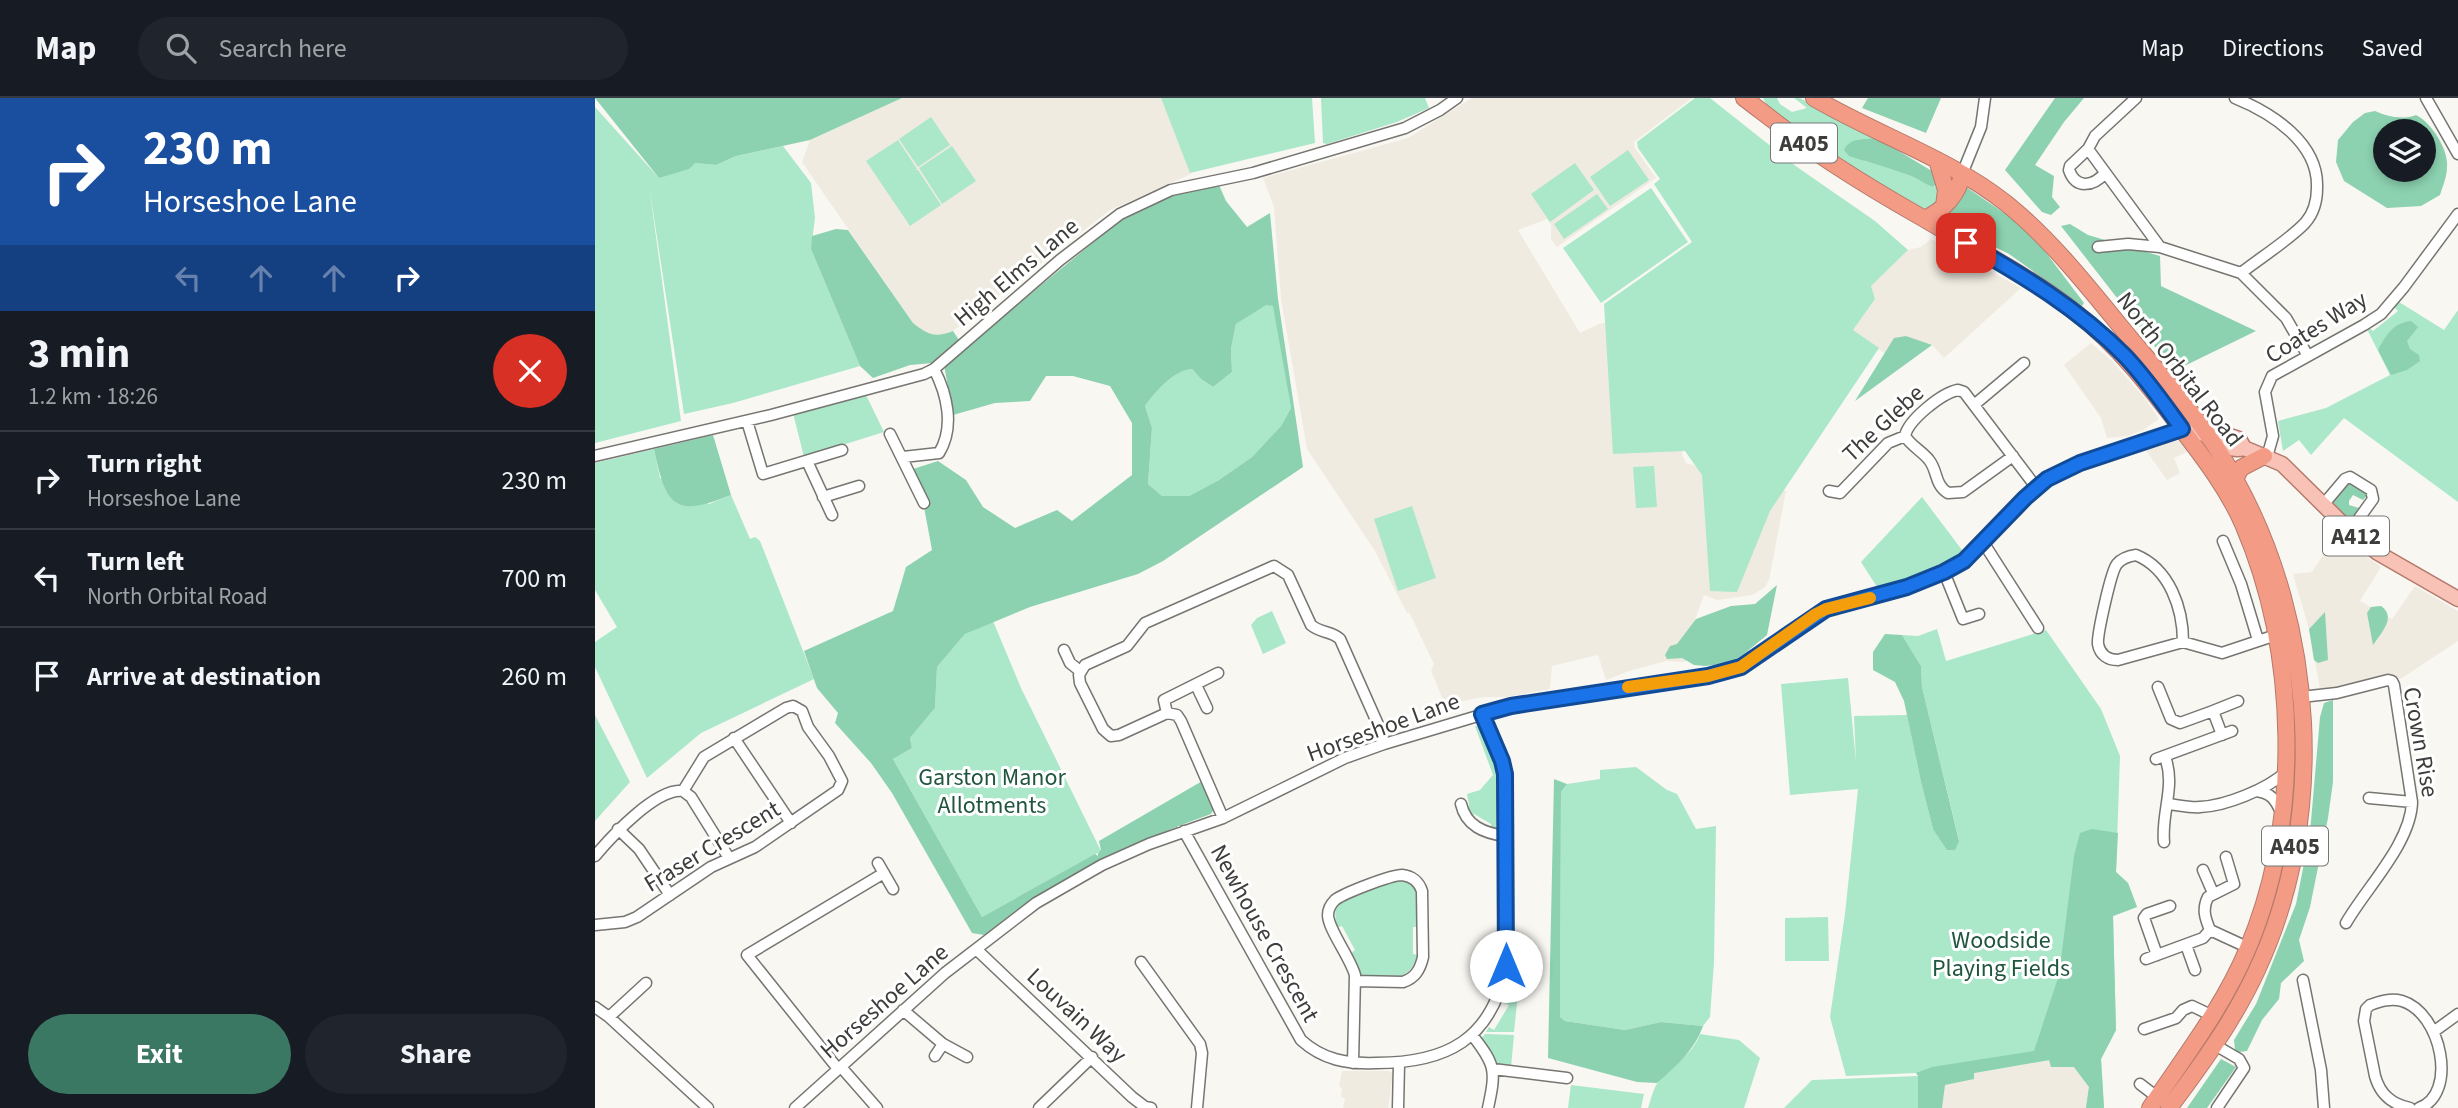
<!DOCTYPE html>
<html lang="en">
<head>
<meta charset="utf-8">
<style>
	body { margin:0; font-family:"Source Sans 3",sans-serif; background:#20242c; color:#f1f3f6; height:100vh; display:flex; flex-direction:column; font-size:26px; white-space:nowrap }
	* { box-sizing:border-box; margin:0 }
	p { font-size:23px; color:#9ea1a6 }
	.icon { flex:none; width:38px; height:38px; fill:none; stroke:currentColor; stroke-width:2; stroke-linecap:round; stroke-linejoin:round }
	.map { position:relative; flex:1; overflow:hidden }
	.panel { display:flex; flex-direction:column; background:#171b24; width:595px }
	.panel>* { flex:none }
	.banner { background:#1a4fa0; color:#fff; overflow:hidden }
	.tools { position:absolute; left:1778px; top:21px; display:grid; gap:14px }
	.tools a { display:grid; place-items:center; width:63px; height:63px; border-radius:50%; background:#171b24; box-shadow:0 4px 10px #0003; font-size:35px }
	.pin { position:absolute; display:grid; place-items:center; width:60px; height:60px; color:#fff; margin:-30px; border-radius:14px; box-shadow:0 4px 10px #0006 }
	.me { position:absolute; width:77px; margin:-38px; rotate:0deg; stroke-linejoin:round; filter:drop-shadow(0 0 5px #0008) }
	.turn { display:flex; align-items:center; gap:24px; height:147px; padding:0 28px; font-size:32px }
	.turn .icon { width:91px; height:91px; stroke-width:2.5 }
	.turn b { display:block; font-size:49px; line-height:60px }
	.lanes { display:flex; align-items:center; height:66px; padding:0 28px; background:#0003; justify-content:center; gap:35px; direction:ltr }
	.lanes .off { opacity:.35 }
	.round { display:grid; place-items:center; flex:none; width:74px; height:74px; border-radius:37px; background:#20242c }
	.head { display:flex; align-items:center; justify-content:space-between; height:119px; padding:0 28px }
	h1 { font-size:42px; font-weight:700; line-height:52px }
	.cta { display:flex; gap:14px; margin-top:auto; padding:14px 28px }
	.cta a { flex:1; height:80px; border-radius:42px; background:#3a7863; color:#fff; font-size:28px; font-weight:700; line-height:80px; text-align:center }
	.cta a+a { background:#20242c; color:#f1f3f6 }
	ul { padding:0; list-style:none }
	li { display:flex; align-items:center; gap:21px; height:98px; padding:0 28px; border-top:2px solid #363941 }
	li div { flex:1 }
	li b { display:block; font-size:26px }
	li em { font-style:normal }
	header { display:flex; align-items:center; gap:42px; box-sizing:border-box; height:98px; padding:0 35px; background:#171b24; border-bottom:2px solid #363941 }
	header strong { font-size:33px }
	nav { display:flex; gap:38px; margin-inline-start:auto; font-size:24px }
	.search { width:490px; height:63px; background:#20242c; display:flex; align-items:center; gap:18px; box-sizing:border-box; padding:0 24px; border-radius:38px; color:#9ea1a6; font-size:26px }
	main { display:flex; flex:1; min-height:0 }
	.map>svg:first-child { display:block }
</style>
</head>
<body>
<header>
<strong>Map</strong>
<div class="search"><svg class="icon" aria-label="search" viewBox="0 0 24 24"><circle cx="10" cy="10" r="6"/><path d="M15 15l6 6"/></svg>Search here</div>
<nav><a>Map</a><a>Directions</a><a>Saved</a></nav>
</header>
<main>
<section class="panel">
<div class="banner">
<div class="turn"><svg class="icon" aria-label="right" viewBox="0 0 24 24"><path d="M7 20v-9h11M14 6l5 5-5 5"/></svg><div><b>230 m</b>Horseshoe Lane</div></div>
<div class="lanes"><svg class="icon off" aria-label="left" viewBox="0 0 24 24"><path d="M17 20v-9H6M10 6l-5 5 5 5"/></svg><svg class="icon off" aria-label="ahead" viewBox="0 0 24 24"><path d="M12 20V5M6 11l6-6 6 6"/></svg><svg class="icon off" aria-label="ahead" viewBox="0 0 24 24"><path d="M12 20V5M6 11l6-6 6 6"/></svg><svg class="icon" aria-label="right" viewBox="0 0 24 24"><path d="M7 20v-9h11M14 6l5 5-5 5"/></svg></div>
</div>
<div class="head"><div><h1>3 min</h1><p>1.2 km · 18:26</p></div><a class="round" style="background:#d93025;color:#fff"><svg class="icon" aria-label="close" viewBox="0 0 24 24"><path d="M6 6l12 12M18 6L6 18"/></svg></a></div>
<ul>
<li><svg class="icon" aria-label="right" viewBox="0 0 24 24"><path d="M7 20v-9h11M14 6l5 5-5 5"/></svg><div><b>Turn right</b><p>Horseshoe Lane</p></div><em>230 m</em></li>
<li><svg class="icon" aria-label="left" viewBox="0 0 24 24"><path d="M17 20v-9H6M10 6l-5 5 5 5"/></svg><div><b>Turn left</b><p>North Orbital Road</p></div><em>700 m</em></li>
<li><svg class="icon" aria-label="arrive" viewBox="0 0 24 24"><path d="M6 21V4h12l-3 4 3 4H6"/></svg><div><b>Arrive at destination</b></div><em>260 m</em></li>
</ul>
<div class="cta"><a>Exit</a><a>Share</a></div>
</section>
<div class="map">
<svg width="1863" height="1010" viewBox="0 0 1863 1010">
	<rect width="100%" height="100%" fill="#f9f7f2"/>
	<path fill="#f0ebe0" d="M307,0h259l30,76 -81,36 -157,121 -14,5 -13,-2 -13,-11 -111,-161 8,-22z
		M877,0h220l-58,44 1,6 21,30 -99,69 -6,-8v-14l-4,-6 -29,11 62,103 19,-9 19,-4 78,49 -14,86 4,8 100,28 -17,89 -5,8 -12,7 -35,5 -13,-5 -10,27 -6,38 -4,2 -18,-1 -37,10 -23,9 -8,-25 -46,11 -2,23 -43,8h-23l-39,7 -14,-33 3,-7 -25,-52 -2,1 -32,-62 -68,-102 -26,-150 -7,-92 -11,-29 145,-40z
		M1336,141l90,49 -77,70 -12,-13 -48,8 -31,-23 22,-31 -5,-13 38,-36 13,-3z
		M1496,245l23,20 33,38 12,18 -16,11 -15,6 -21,2 -6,-20 -37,-53z
		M1588,341l6,12 -15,7 6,15 -13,7 -22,-31z
		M1741,437l45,32 -21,34 32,18 23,-33 43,25v30l-56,37 -82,11 -11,-60 -16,-55 19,-2z
		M1455,962l1,7h23l15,20 -3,21h-158l5,-26 41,-4 -1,-5z
		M747,973h47l4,3 -5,34h-45l2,-10 -4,-1 1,-9 -3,-1z"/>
	<path fill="#abe7c9" d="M566,0h151l3,45 -125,30z
		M726,0h104l4,10 -32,14 -70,22 -4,-1z
		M1100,0h15l87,69 78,54 33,29 -37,36 4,13 -22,31 26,18 -109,163 -33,81 -27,-1 -8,-116 -17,-24 -72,3 -9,-150 88,-62 -38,-58 6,-5 -22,-31 -1,-6z
		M1168,0h14l3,6 12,8 15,-4 -13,-10h6l77,40 -13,23c17,3 34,9 49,16 7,3 13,8 20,10l6,-7v23l-13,9 -63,-35 -96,-71z
		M0,9l64,71 36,-15 21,2 20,-9 47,-10 28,37 4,35 -4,31 49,117 -127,37 -49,11 -35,-229 32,236 -86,22z
		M336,19l19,28 -32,22 -19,-28z
		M303,42l19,29 -2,1h3l23,35 -31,21 -44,-65z
		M357,48l24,35 -34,23 -23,-36z
		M1033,52l21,30 -39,26 -20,-29z
		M980,65l19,27 -44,32 -19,-28z
		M1056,90l37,54 -87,61 -38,-55z
		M1002,96l11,15 -44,30 -10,-15z
		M1804,204l45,28 14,-20v192l-114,-84 -33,37 -12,-15 -16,11 -5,-30 48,-13 64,-33 -22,-44 1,-3 4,3 25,-20 -4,-4z
		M671,206l8,2 17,102 -10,18 -29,31 -33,23 -30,16h-27l-14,-12 4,-56 -7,-22c10,-14 29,-36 47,-37l9,10 12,8 19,-15 -1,-23 5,-25z
		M270,295l19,39 -80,25 -11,-44z
		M59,351l6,29 49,26 22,-9 19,44 5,-2 5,4 54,138 -113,54 -54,45 -52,-111v-25l22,-15 -22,-37v-127z
		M1059,368l3,41 -21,1 -3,-41z
		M1327,399l43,57c-27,16 -55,27 -86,36l-18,-28z
		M817,408l24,72 -38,13 -24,-72z
		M677,513l14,32 -23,11 -12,-29 6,-7z
		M398,523l28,67 80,163 -119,66 -89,-158 19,-11 -2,-10 25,-30 2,-41 28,-33z
		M1342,531l9,32 100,-31 55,79 19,47 -4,116 12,11 9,24 -24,9 3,114 -15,29 3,49h-18l3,-21 -15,-20h-23l-1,-7 -76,13v6l-41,3 -17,-9 -70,3 -16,-59 15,-103 13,-125 -68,6 -9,-111 67,-6 8,84 -2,-46 53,-1 14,67 12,47 26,11 -37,-153 -1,-21 -19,-31 16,1z
		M0,617l35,67 -35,39z
		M886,627c12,26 17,39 20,68l-4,4 -1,33 -5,-1v-5l-17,-10 -3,4 -4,-5 2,-8 -2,-11 13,-4 13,-15 -18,-49z
		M1041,669l31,23 10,4 19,35 20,-3 -2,136 -4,55 -7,9 -42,-4 -36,8 -60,-9 -5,-4 1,-225 6,-8 33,-5v-9z
		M798,781h16l10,10 -1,38h-5v27l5,1 -7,14 -9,7 -41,1 -11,-23 5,-4 -13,-24 -6,2 -1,-21 5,-5z
		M1233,819l1,44h-44v-43z
		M917,886h7l-5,48h-28l3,-5 5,3 15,-25 -5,-2z
		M890,936l29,1 -3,32 -14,-2 -17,-25z
		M1105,936l39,6 21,18 -16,50h-96c3,-8 5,-20 11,-27 13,-16 33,-25 41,-47z
		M1323,978v32h-134l28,-28z
		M976,987l73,9 -3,14h-73z"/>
	<path fill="#8cd2b0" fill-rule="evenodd" d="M0,0h307l-92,42 -74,16 -20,9 -21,-2 -6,6 -30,9z
		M1273,0h73l-15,35 -64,-25z
		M1460,0h29l-20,24 -29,43 19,11 -2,21 8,10 -9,8 -9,-3 -37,-42z
		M1780,13c14,6 27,9 41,4 15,7 33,35 31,52 0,9 -4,19 -7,28l-19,11 -34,2 -43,-27 -8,-19 2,-22 15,-18 12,-9zM1829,33v39h-39v-39z
		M1282,40l55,33 7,9 -6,7c-7,-2 -13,-7 -20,-10 -21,-9 -43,-14 -64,-21l-5,-6c6,-13 20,-10 33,-12z
		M624,87l7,16 21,26 23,-14 8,86 25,168 -140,94 -25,13 -108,33 -65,27 -28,33 -2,41 -25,30 2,10 -19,11 89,158 113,-63 3,2v-3l3,-3 -2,-9 105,-61 10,29 -3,5c-86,31 -153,67 -227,121l-12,-2 -80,-140 -21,-30 -36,-40 3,-10 -21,-25 -13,-37 89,-40 13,-44 26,-17 -8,-43 -14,-37 28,-9 28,19 17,27 32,21 42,-18 15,11 60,-46v-52l-22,-37 -37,-10h-27l-16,25 -35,2 -42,12 -9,-50 180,-148 47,-21zM671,207l7,1 18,102 -10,18 -29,31 -33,23 -30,16h-27l-14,-12 4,-56 -7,-22c10,-14 29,-36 47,-37l9,10 12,8 19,-15 -1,-23 5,-25z
		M1371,89l44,30 28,25 46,61 -2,3 -73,-52 -50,-25 -10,-14 7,-17z
		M1475,126l18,11 72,21 1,30 95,45 -82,40 -113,-145z
		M241,131l12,1 65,93c15,12 22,15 40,8l8,12 -28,20 -23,2 -37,13 -13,-12 -49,-117 1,-13z
		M1816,223l7,6 -11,14 3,8 9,6 1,6 -13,9 -16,5 -13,-25c8,-15 15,-27 33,-29z
		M1311,238l26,9 -77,56 39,-63z
		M118,337l18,60c-56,23 -65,12 -77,-46z
		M1753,383l20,13 -5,6 -10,-5 -4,6v4l10,3 1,6 -4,5 -14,-4 -10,-13z
		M1182,487l-10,50 -22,18 -14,10 -26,3 -11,-1 -12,-7 -15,1 -2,-4 5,-9 7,-2 19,-25 35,-13 24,-2z
		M1786,508c16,11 0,27 -8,39l-6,-32 4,-6z
		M1730,514l3,48 -10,3 -4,-3 -5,-31z
		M1290,536l17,1 19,31 1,21 37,154 -4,9h-8l-14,-21 -12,-47 -17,-81 -9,-19 -22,-12v-18z
		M1738,602v82l-5,36 -18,89 -11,33 5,21 -23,22 -2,16 -17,21 -15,31 -8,1 -4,-2 -1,-10 22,-36 40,-100 14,-71 10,-116 4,-14z
		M959,681l13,5 -6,8 -1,225 5,4 60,9 36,-8 42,4c-9,25 -26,39 -46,57l-20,-1 -89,-24z
		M1497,731l26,4 -2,39 12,11 9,24 -24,9 3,114 -15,29 3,49h-18l3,-21 -15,-20h-23l-2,-7 -75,13v6l-29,6 -3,23h-24v-32l-2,-3 16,-6 102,-16 25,-76 15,-119 6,-23z
		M1626,961l15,8 -29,41h-20z"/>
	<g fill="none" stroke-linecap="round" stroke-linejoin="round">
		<g stroke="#777571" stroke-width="13">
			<path id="minor" d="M1541,0l-41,38 -7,13 72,98 81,26 45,45 22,38
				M1640,0c37,15 84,45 82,90 0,12 -3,25 -12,35 -16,17 -45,35 -64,50
				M1831,0l32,56
				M1493,51l-18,17 -1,4c7,20 25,16 36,3
				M1367,76l19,-47 4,-29
				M1503,149l30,-3 32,3
				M1379,307l50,-42
				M152,323l16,53 79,-24
				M295,336l34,69
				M1310,338c6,10 17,15 24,24 9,11 5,24 19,33l15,-1 50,-36
				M0,358l176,-41 153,-41 10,-5 126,-109 60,-46 51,-24 82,-17 152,-45 35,-18 17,-12
				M308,359l36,-4c16,-26 8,-59 -5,-84
				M1672,359l6,-21 -8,-44 7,-16 92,-51 17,-11 23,-27 54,-73
				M212,363l25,54
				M1234,393l11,2 48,-50 17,-7c3,-16 37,-43 53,-46l6,2 72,95
				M228,399l36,-11
				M1728,407l22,-26 5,-2 21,13 2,9 -23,32
				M1628,443l18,43 17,56
				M1388,444l55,86
				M1349,474l19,47 16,-5
				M1588,544c0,-33 -13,-73 -47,-87 -7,1 -14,3 -19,9 -6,7 -20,71 -19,80 2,11 10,16 20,16l65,-18 39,11 60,-20
				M469,552l6,13 10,8
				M601,587l11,23
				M1563,589l13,32 9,4 33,-12
				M1706,599l36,-4 51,-13 4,1 2,4 18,117c-1,41 -46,86 -66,121
				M572,615l-3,-13 54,-27
				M1627,637l-9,-24 25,-10
				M139,640l57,85
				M1561,661l76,-28
				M88,693l8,6 38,61
				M1661,693c15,2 19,8 25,21
				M1774,700l43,4
				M866,706c5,22 23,29 44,32
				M1573,706c10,1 22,4 32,3 26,-1 67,-18 86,-35
				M628,720l-42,-97 -4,-6 -10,-2 -48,22 -8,1 -8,-7 -23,-46 -1,-8 6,-10 42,-19 18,-23 129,-57 14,9 23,50c9,8 21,6 29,14l40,90 4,15
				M23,731l21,20 31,46
				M589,733l117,209c22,20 46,24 75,23 70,0 116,-23 130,-97l-1,-192 -3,-13 -20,-47
				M1569,744c-3,-29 12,-56 1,-85
				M0,758c16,-19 61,-68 88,-65
				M1631,759l8,27 -26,13c-6,12 -3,21 2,33l39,18
				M283,765l15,26
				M1608,772l10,23
				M0,827l30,-3 12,-5 74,-50 44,-20 83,-57 4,-9 -13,-25 -21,-29 -6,-16 -9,-5 -7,2 -82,49 -21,34
				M1591,847l9,25
				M381,851l156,148 13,10 6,1
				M1562,857l-13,-37 3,-4 23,-8
				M1551,861l57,-21 7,-8
				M546,864l59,82 2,9 -5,55
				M1708,882l18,90 3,38
				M0,909l14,10 99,91
				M308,912l40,34 24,13
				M14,919l37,-34
				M1549,931l32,-11 7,-8 9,-4 21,10
				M1841,932l22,-16
				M877,937c24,30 24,36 16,73
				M1620,947l24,14 5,9 -27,40
				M340,958l8,-12
				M758,965l2,-88c-5,-18 -27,-46 -27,-60 0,-6 3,-11 7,-15 9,-7 56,-25 67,-25 10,1 17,7 20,16l1,66c-3,13 -8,21 -20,25l-48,-1
				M246,969l36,41
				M243,971l-91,-114 137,-82
				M898,971l74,9
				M1545,986l17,13
				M200,1010l150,-135 91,-70 66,-38 47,-21 74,-26 122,-60 39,-14 127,-38 197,-30 33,-9 85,-58 81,-22 37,-15 20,-11 62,-63 21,-19 33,-16 102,-34
				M444,1010l53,-51
				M803,1010l1,-44
				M1815,1010c-19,-4 -30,-14 -35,-32l-11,-55 2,-12 4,-4c11,-4 21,-7 32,-4 40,12 56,94 17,107"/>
		</g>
		<g stroke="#b47a6c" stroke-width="17">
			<path id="major" d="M1587,331l26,6h19l12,4 5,9 38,16 68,67 28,22 80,46
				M1615,338c11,8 20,16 34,12"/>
		</g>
		<g stroke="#b47a6c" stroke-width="18">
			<path id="highway" d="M1149,0c29,22 58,45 88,65 29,19 59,37 89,54 52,31 107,58 154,95 44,34 76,76 109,120 22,29 44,58 59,92 55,128 59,296 5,424 -24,58 -63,108 -98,160
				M1219,0c63,37 135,60 193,106 47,38 85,88 123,134 38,45 77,89 105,141 81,146 93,339 22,491 -23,50 -55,94 -88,138
				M1342,62l9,30 -2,16
				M1329,121c19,-8 35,-25 38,-45
				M1640,381l6,-11 23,-12"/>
		</g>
		<use href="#minor" stroke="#fff" stroke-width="10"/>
		<use href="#major" stroke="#f8c3b6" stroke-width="14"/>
		<use href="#highway" stroke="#f49b86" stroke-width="16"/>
	</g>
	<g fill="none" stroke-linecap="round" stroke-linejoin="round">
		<g stroke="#114b97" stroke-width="18">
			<path id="route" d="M911,868l-1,-192 -3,-13 -20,-47 29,-8 197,-30 33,-9 85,-58 81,-22 37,-15 20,-11 61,-63 22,-19 33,-16 102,-34c-18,-25 -36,-51 -57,-73 -46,-47 -103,-81 -159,-113"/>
		</g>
		<use href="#route" stroke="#1a73e8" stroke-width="12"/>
		<path stroke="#f59e0b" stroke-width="12" d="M1033,589l80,-11 33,-9 75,-53 10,-5 44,-11"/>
	</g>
	<g text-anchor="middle" stroke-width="6" stroke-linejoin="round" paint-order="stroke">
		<g fill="#fff" stroke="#777776" stroke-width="2">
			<rect x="1176" y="25.5" width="66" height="39" rx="5"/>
			<rect x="1728" y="418.5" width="66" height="39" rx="5"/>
			<rect x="1667" y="728.5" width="66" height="39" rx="5"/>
		</g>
		<g font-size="23" font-weight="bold" fill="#3d3d3b">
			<text x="1209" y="53">A405</text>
			<text x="1761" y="446">A412</text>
			<text x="1700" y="756">A405</text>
		</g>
		<g font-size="24" fill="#3d3d3b" stroke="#fff">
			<text transform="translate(421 174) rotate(-40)" y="8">High Elms Lane</text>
			<text transform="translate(1721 229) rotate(-32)" y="8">Coates Way</text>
			<text transform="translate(1585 271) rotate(52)" y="8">North Orbital Road</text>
			<text transform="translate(1288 325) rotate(-43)" y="8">The Glebe</text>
			<text transform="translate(788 629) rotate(-20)" y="8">Horseshoe Lane</text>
			<text transform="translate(1826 644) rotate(80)" y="8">Crown Rise</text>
			<text transform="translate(117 748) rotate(-31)" y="8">Fraser Crescent</text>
			<text transform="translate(670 835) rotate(61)" y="8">Newhouse Crescent</text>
			<text transform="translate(289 903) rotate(-41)" y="8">Horseshoe Lane</text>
			<text transform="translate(482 917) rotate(43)" y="8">Louvain Way</text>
		</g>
		<g font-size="24" fill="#20563f" stroke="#fff">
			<text x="397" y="687">Garston Manor<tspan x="397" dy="28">Allotments</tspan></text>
			<text x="1406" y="850">Woodside<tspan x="1406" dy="28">Playing Fields</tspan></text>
		</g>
	</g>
</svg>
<div class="tools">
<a><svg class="icon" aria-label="layers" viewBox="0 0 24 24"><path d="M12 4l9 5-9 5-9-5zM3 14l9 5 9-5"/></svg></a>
</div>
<div class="pin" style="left:1371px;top:145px;background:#d93025"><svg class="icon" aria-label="arrive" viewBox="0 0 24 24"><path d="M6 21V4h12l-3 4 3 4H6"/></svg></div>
<svg class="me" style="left:911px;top:868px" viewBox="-20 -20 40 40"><circle r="19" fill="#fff"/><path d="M0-13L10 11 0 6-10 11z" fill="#1a73e8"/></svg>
</div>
</main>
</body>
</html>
